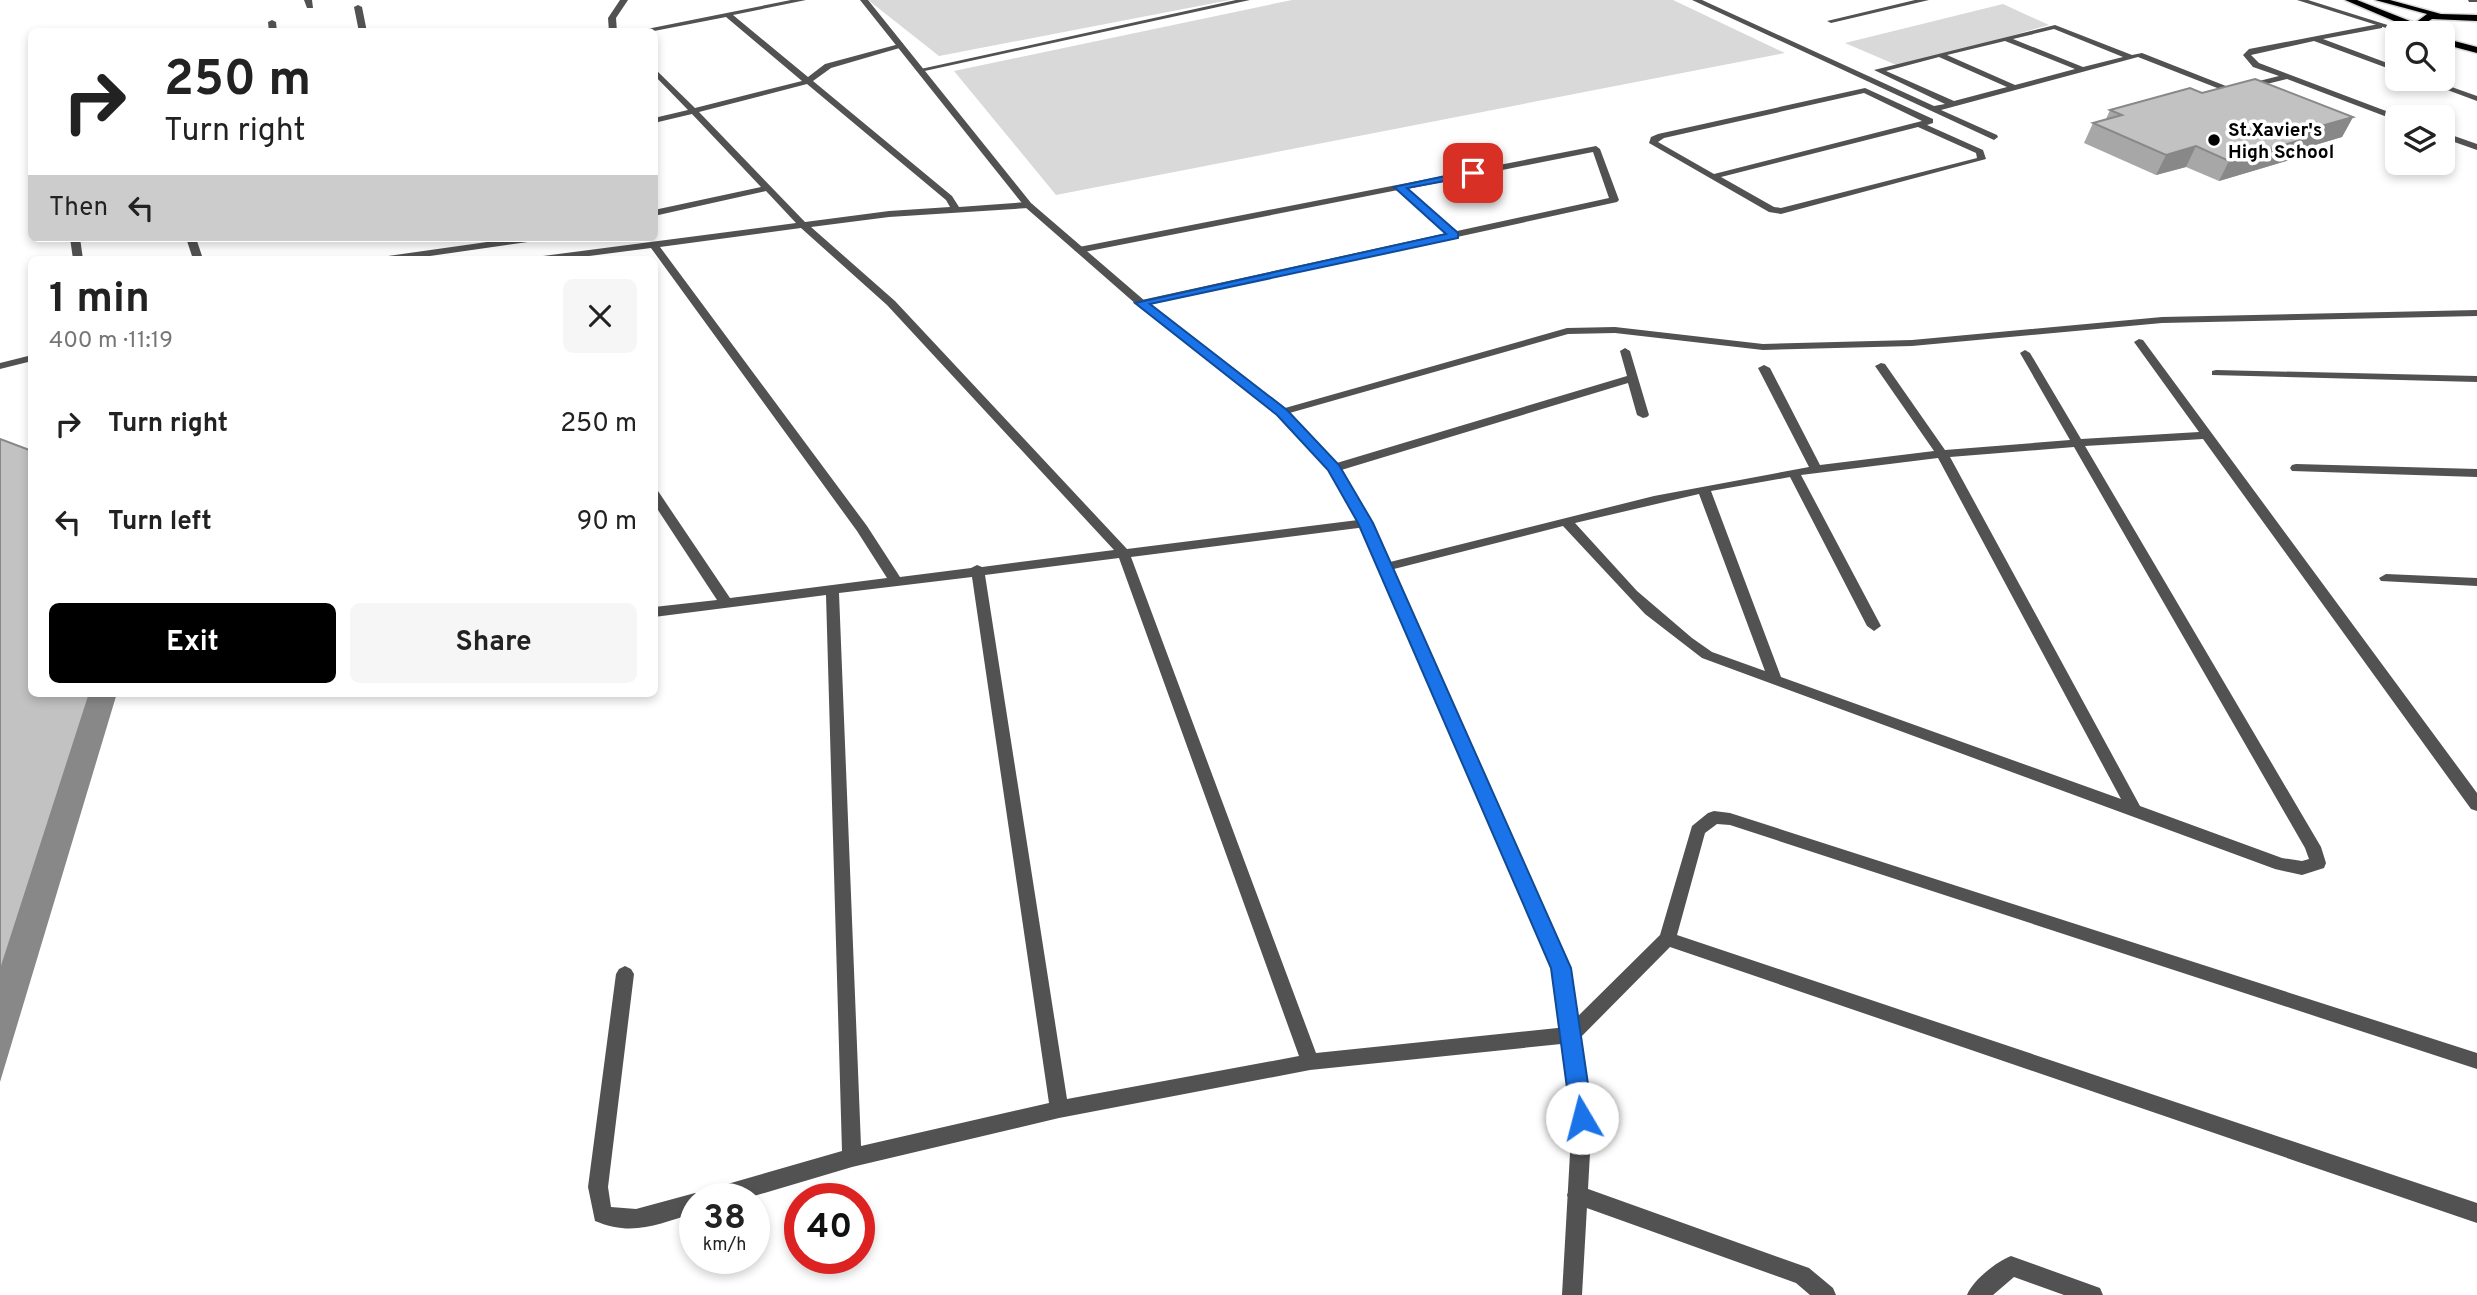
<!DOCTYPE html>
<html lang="en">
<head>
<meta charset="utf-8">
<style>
	body { margin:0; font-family:Overpass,sans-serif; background:#f6f6f6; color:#222; height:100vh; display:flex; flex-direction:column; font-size:26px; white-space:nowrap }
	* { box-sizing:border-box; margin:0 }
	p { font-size:23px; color:#767676 }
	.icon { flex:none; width:38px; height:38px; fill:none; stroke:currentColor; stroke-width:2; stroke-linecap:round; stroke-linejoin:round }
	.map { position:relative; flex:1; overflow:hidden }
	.drawer { position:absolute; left:28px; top:256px; width:630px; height:441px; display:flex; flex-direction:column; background:#fff; border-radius:10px; box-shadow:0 4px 10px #0003 }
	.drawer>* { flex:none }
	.guide { position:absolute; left:28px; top:28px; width:630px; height:214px; border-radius:10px; box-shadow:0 4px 10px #0003; background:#fff; color:#222; overflow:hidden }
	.fabs { position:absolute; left:2385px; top:21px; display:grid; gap:14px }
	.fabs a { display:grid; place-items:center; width:70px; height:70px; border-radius:10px; background:#fff; box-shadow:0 4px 10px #0003; font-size:35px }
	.speed { position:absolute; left:679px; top:1183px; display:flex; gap:14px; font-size:35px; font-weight:700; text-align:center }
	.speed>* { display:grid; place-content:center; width:91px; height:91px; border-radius:50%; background:#fff; box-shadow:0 4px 10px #0003; line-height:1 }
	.speed small { font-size:18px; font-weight:400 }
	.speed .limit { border:10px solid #d22; background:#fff; color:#111 }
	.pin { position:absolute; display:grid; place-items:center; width:60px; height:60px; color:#fff; margin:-30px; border-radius:14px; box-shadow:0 4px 10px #0006 }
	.me { position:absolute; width:77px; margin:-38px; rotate:352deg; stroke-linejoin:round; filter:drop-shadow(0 0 5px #0008) }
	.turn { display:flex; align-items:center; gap:24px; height:147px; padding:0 21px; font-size:32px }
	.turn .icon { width:91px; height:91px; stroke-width:2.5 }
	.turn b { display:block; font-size:49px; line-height:60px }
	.then { display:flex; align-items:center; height:66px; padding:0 21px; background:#0003; gap:14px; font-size:26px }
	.round { display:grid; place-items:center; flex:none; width:74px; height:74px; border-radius:10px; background:#f6f6f6 }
	.overview { display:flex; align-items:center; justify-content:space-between; height:119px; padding:0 21px }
	h1 { font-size:42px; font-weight:700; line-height:52px }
	.action { display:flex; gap:14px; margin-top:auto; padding:14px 21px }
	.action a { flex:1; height:80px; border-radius:10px; background:#000; color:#fff; font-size:28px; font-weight:700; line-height:80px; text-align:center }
	.action a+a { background:#f6f6f6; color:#222 }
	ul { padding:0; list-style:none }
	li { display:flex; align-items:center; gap:21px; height:98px; padding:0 21px }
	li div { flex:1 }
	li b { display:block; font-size:26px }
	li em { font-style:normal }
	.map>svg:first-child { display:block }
</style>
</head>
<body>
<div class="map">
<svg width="2477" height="1295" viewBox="0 0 2477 1295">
	<rect width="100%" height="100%" fill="#fff"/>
	<path fill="#d9d9d9" d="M868,0h362l-291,56z
		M1292,0h381l112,53 -729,142 -102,-124z
		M2003,4l46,21 -148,42 -56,-24z"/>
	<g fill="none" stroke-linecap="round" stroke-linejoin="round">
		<g stroke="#dbdbdb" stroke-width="3">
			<path id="primary" d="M2345,0h12l58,23 12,-9 -52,-14h15l51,14 36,1v6l-45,-2 -8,5 8,9h-10z
				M2443,38l34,9v6l-34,-9z"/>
		</g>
		<path fill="#525252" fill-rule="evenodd" d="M304,0h8l1,8h-6z
			M620,0h8l-12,18 1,14h-8l-1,-14z
			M791,0h15l-73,15 75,62 17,-13 78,-21v4l-72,21 -18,13 139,115 7,11 69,-5 5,3 -5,3 -139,9 -78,10 84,74 232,248 239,-30 6,4 -6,4 -235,30 185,496 251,-26 93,-92 32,-109 16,-13 6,-2 16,2 747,240v16l-747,-244 -13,-1 -12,9 -28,102 800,268v20l-807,-276 -93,94 -6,2 -261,27 -251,48 -207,49 -108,32h-49v14c-37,11 -62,24 -100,8l-7,-34 28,-213 3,-5 6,-3 6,3 3,5 -26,213 3,20 25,2 59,-16 6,3 2,-4 7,-3 132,-38 -16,-556 -172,22v-10l63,-7 -63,-96v-14l4,1 72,107 157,-20 -30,-47 -206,-283 -85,11h-28l5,-3 253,-33 -30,-32 -112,25v-6l107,-23 -69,-73 -38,9v-5l34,-8 -34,-35v-7l41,40 107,-27 -76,-64 -77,15h-17zM807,84l139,116 4,7 -61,4 -84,11 -106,-110zM801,228l86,77 227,245 -132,17 -5,-2 -6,3 -71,9 -33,-51 -207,-279zM1119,558l180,498 -232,43 -82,-524zM972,577l77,526 -188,43 -22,-553z
			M1236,0h14l-330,72 -4,-2z
			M1692,0h10l232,106 11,-2 -71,-34 181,-45 77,30 10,-2 89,35 48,-12 -26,-9 -10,-12 6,-6 130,-25h3v4l-59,11 75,28v5l-84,-31 -63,14 8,8 143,54 -7,3 -108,-41 -57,14 -92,-36 -197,53 56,25 1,2 -4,3zM2054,29l69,28 -40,10 -70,-28zM2005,41l70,28 -60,16 -68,-30zM1939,57l68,30 -53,14 -68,-30z
			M1915,0h14l-98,23 -4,-2z
			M358,5l4,2 5,25h-8l-5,-25z
			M272,20l4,2 1,10h-8l-1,-10z
			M2418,79h11l48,17v5z
			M1865,88l68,31v4l-6,2 56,25 3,9 -205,55 -12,-2 -120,-69 2,-6 7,-3zM1864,93l58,28 -208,53 -56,-32 6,-4zM1918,127l58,26 1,5 -196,50 -7,-1 -53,-30z
			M2443,132l34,12v6l-34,-12z
			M1596,146l4,3 19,51 -2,2 -476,104 -5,-3 1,-2 310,-68 -49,-43 -319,63 -5,-3 5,-3zM1593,152l16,46 -152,33 -50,-42z
			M70,238h10l3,21h-10z
			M186,238h10l7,21h-10z
			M515,238h25l-5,3 -126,18h-26l5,-3z
			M2477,310v6l-315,7 -250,23 -149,4 -148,-17 -47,1 -282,80h-8l-2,-2 2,-2 289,-82 48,-1 148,17 149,-4 250,-23z
			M2139,339l4,1 334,453v18l-6,-2 -268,-370 -118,7 236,401 5,16 -2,5 -22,7 -27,-6 -573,-211 -57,-44 -82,-88 -177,45 -7,-4 7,-4 268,-67 155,-29 -51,-99 6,-3 6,3 50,97 114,-14 -59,-85 6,-3 4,1 60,86 125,-10 -50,-87 5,-3 5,3 51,86 118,-7 -65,-90zM2074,447l231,401 4,11 -7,2 -20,-3 -142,-52 -190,-349zM1938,458l183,341 -340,-122 -70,-186 79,-14 77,149 7,5 7,-5 -80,-151zM1699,494l66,177 -53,-19 -20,-14 -55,-47 -62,-68z
			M1625,348l5,3 19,64 -2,2 -4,1 -6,-3 -9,-32 -290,88 -4,1 -6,-4 2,-3 297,-89 -7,-25z
			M32,355v6l-32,8v-6z
			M2216,370l261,6v6l-265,-7v-4z
			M2296,464l181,5v8l-185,-6 -2,-3 2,-3z
			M2386,574l91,4v8l-96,-5 -2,-3z
			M1577,1185l232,83 24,20 3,7h-26l-14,-12 -226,-81 -3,-7 3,-7z
			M2011,1256l89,32 3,7h-39l-50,-18 -21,18h-26c6,-15 29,-33 44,-39z"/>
		<path fill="#525252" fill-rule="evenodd" d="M860,0h8l163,203 114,98 141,109 52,55 34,58 198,445 22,150 -10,177h-20l10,-177 -20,-150 -192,-445 -31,-53 -51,-56 -141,-109 -112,-98z
			M2297,0h11l105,33h-11z
			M2468,0h9v2h-8z"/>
		<use href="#primary" fill="#000" fill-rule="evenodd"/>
	</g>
	<path fill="#a7a7a7" d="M2202,93l151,24 -11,20 -37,11 -5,9 -81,24 -33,-14 -30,8 -72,-32 9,-20 13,-4 4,-9z"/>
	<path fill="#888" d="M2353,117l-11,20 -37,11 -5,9 -81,24 10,-20 71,-29z
		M2196,146l-10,21 -30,8 10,-20z
		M90,693h27l-117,389v-110z"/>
	<path fill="#c2c2c2" stroke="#888" stroke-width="2" d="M2255,79l98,38 -53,15 11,5 -82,24 -33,-15 -30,9 -73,-32 29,-8 -12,-5 80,-22 12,5z
		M0,439l32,12v242h58l-90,279z"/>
	<path fill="#1a73e8" stroke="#114b97" stroke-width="2" d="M1473,170l5,3 -1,2 -70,13 51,45v5l-308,66 137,106 52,55 34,58 198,445 22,150 -4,7 -7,3 -8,-3 -3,-7 -20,-150 -193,-445 -30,-53 -51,-55 -142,-112 311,-69 -52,-47z"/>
	<circle fill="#000" stroke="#fff" stroke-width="2.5" cx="2214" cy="140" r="7"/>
	<g text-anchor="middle" stroke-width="7" stroke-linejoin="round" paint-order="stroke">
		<g font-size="19" font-weight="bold" fill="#000" stroke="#fff" text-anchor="start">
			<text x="2228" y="136">St.Xavier's<tspan x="2228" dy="22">High School</tspan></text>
		</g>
	</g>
</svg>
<div class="fabs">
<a><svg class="icon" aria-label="search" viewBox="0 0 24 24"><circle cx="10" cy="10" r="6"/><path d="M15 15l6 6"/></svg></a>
<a><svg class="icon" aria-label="layers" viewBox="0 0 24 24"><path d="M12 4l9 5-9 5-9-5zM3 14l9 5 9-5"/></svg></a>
</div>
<div class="speed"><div>38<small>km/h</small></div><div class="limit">40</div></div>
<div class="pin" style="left:1473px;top:173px;background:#d93025"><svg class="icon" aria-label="arrive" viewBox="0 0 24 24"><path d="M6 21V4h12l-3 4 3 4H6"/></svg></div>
<svg class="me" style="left:1582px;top:1118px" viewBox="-20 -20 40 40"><circle r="19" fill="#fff"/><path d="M0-13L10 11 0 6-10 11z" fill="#1a73e8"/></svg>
<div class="guide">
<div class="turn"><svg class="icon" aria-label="right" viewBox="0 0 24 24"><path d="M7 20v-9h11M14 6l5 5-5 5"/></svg><div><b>250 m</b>Turn right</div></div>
<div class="then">Then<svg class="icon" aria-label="left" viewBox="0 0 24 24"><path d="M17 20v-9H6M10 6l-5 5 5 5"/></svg></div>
</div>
<section class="drawer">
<div class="overview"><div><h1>1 min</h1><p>400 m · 11:19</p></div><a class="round"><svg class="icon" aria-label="close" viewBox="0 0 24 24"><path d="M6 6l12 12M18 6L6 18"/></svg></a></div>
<ul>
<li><svg class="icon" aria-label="right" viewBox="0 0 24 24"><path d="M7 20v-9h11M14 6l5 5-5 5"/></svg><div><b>Turn right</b></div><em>250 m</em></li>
<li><svg class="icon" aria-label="left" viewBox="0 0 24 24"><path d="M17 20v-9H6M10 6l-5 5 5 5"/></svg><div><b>Turn left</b></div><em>90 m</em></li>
</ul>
<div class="action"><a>Exit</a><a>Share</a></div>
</section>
</div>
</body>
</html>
